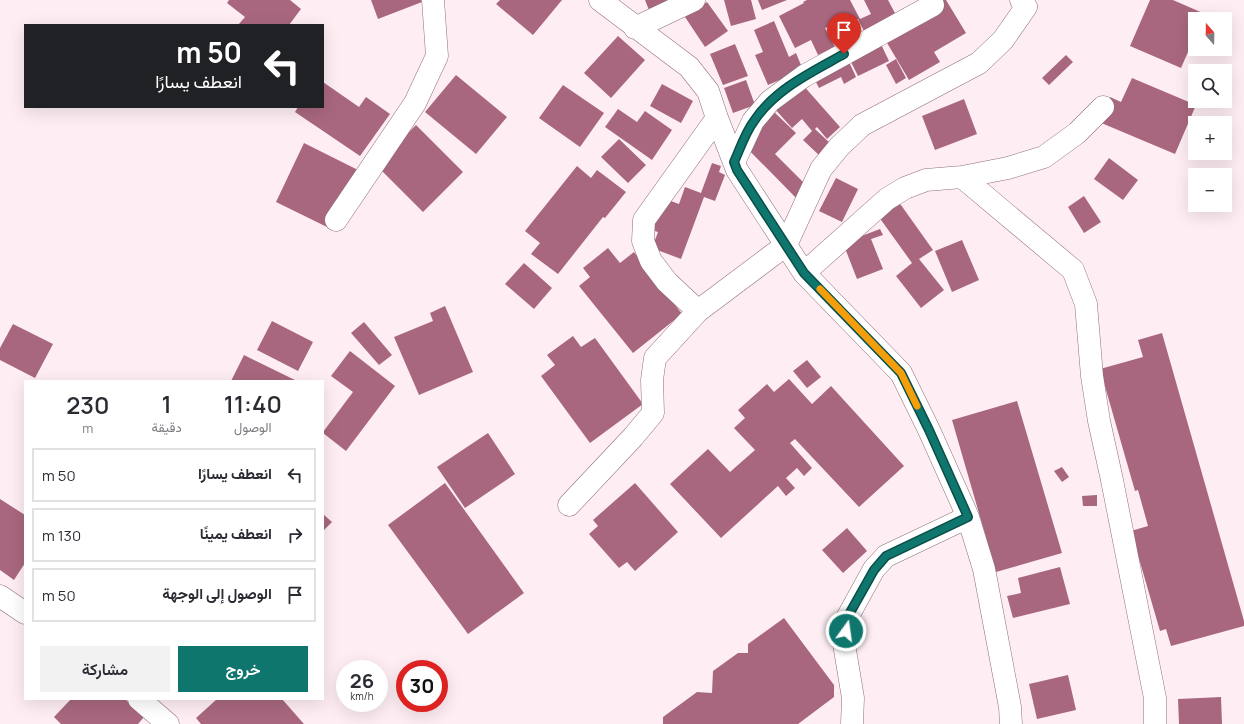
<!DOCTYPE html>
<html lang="ar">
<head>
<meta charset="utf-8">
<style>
	body { margin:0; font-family:Manrope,Vazirmatn,sans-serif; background:#f2f2f3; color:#2b2b33; direction:rtl; height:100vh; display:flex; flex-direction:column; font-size:15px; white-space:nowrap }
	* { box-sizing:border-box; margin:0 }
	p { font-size:13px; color:#7c7c81 }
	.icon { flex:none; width:22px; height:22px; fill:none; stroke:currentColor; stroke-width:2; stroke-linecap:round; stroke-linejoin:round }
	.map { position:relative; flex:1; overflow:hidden; direction:ltr }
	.side { position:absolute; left:24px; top:380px; width:300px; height:320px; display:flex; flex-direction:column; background:#fff; border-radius:0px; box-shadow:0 4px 16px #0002; direction:rtl }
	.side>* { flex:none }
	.hud { position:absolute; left:24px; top:24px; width:300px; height:84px; border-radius:0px; box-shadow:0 4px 16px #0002; direction:rtl; background:#202124; color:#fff; overflow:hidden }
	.needle { width:26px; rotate:340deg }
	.buttons { position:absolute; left:1188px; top:12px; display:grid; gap:8px }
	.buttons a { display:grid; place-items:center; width:44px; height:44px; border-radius:0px; background:#fff; box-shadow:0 4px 16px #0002; font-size:20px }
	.speed { position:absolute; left:336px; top:660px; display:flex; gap:8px; font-size:20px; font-weight:700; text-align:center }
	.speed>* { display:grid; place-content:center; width:52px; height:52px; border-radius:50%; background:#fff; box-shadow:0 4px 16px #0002; line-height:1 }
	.speed small { font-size:10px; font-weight:400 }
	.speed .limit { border:6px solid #d22; background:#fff; color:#111 }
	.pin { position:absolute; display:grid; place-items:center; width:34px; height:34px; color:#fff; margin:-41px -17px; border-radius:50% 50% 50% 0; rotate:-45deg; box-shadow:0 0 4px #0007 }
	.pin .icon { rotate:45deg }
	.me { position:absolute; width:44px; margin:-22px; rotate:14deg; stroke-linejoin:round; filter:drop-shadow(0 0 3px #0008) }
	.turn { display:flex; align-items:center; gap:14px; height:84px; padding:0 16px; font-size:18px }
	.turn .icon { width:52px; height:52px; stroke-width:2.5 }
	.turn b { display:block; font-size:28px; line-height:34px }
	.eta { display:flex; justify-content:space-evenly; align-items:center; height:68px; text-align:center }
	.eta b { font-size:24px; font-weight:600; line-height:28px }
	.cta { display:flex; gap:8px; margin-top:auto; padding:8px 16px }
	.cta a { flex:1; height:46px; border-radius:0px; background:#0f766e; color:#fff; font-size:16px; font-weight:600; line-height:46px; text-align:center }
	.cta a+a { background:#f2f2f3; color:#2b2b33 }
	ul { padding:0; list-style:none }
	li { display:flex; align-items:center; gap:12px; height:54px; margin:0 8px 6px; padding:0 8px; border:2px solid #e1e1e2; border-radius:0px }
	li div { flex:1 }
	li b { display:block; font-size:15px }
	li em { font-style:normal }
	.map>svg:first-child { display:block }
</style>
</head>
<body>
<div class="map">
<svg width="1244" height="724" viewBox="0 0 1244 724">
	<rect width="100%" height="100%" fill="#feeef3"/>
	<path fill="#a8677f" d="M229,0h61l11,9 -12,16h-51l7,-8 -18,-14z
		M371,0h50l1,2 -44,17z
		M500,0h62l-29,35 -37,-31z
		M645,0h27l-23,10z
		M724,0h27l5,19 -25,7z
		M758,0h29l-25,10z
		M807,0h43l10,19 11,-5 -7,-14h24l8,15 -32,16 -6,-12 -25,12 -3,-5 -5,2 10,19 -17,8 -7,-15 -16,8 -16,-32 25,-13 -1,-1z
		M934,0h12l20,33 -32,19 6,10 -31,18 -29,-49z
		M1150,0h23l32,14 -3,5h-7v17l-14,32 -51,-22z
		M707,2l21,29 -23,16 -20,-30z
		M774,21l15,36 7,-4 7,17 -35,15 -13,-30 8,-3 -9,-22z
		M618,36l27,24 -34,38 -27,-25z
		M878,38l11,23 -31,15 -11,-22z
		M735,44l13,32 -25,9 -13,-31z
		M844,51l12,26 -12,7 -3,-7 -22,11 -10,-20z
		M1066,55l7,7 -24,23 -7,-7z
		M896,59l10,19 -10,6 -10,-19z
		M456,75l51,42 -31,37 -51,-42z
		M1132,78l64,27 -21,49 -76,-32 11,-25 11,5z
		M746,80l9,25 -22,8 -9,-25z
		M323,82l36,25 7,-10 24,17 -30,42 -65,-44 3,-5h25z
		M662,84l31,17 -12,22 -31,-17z
		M802,84l38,43 -13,12 -10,-12 -2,2 17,16 -11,12 -18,-17 9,-9 -10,-12 -10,9 -18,-20z
		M563,85l41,28 -24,34 -41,-29z
		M964,99l13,35 -42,16 -13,-34z
		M618,109l19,13 8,-11 27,19 -20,30 -47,-33z
		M772,110l24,23 -21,21 35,35 -11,12 -59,-60z
		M416,125l47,47 -40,40 -47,-47z
		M619,139l27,26 -18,18 -27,-26z
		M304,143l54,27 -29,58 -53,-26z
		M1109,158l29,22 -15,20 -29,-21z
		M712,163l9,3 -2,6 6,3 -10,26 -11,-4 -23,62 -29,-11 6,-16 -10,-3 12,-32 19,7 6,-17 16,6z
		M577,166l14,12 6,-8 29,22 -21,26 -2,-1 -45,57 -27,-20 9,-11 -15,-12z
		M836,178l22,11 -16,33 -23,-11z
		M891,191l42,59 -14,9 25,31 -23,18 -25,-32 16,-13 -41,-57z
		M1084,196l17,26 -17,11 -16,-26z
		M880,229l3,6 -12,4 12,30 -26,10 -14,-36z
		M962,240l17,40 -27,12 -17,-41z
		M608,248l12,15 14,-11 48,62 -49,39 -54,-67 11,-9 -7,-9z
		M524,263l28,25 -18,21 -29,-25z
		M445,306l28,66 -54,23 -25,-58 39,-16 -3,-8z
		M272,321l41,21 -15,29 -41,-21z
		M364,322l28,33 -13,10 -28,-32z
		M13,324l40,20 -18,34 -35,-18v-12z
		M1162,333l82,288v5l-73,20 -5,-17 -6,2 -29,-100 17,-5 -10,-36 -3,1 -35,-122 43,-12 -5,-17z
		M573,336l8,11 14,-9 48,66 -53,39 -49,-67 14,-11 -8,-10z
		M350,351l45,35 -49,65 -23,-18v-1l30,-40 -22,-16z
		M244,355l53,26h-66z
		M807,360l14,17 -14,11 -14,-17z
		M789,379l23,25 19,-18 73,80 -45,41 -64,-68 -5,4 22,25 -8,8 -7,-8 -11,10 9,10 -9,8 -8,-10 -57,52 -51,-54 38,-35 22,23 25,-22 -21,-22 11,-10 -7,-8 29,-26 7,8z
		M1017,401l45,152 -66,19 -44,-152z
		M488,433l27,41 -50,34 -28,-41z
		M1062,467l7,10 -7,5 -8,-11z
		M445,483l79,110 -56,41 -80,-109z
		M635,483l43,49 -43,39 -8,-9 -8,6 -30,-34 9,-8 -5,-6z
		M1097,495v11h-14l-1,-10z
		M0,499l25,16v48l-11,17 -14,-10z
		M323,514l9,8 -9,9z
		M847,528l20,23 -24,22 -21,-23z
		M1060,567l10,37 -57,14 -6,-22 14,-3 -3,-15z
		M784,618l50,67v12l-36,27h-135v-7l34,-25 15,1 1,-22 25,-18h10v-9z
		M1068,675l8,35 -39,9 -8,-35z
		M1221,697l1,27h-43l-1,-25z
		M71,699h54l19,18 -6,7h-77l-7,-7z
		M217,699h65l22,25h-103l-5,-6z"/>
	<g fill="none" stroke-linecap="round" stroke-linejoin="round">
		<g stroke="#8f6f7a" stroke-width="23">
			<path id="minor" d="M600,0l89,67 19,24 9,27 20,52 67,103 97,100 28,57 39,87 16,52 26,138 1,17
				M635,28l59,-28
				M734,162l19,-41 17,-20 34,-25 129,-71
				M962,177l111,93 13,34 6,72 7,45 13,59 43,218v26
				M336,220l79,-117 22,-47 -4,-56
				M804,273l83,-74 18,-11 21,-8 36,-3 46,-9 36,-11 33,-24 26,-26
				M698,311l-31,-29 -16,-21 -8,-20 1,-21 73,-102
				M569,505l64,-68 20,-24 -1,-33 3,-22 43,-47 88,-66 35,-76 18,-22 23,-22 117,-62 24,-23 23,-33 -5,-7
				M0,596l25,17
				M139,699l29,25
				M852,724l1,-26 -9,-54 3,-26 27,-49 12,-13 82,-39"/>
		</g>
		<use href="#minor" stroke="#fff" stroke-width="22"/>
	</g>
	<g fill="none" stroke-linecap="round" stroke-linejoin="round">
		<g stroke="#0a4d48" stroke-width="10">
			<path id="route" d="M844,54c-32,18 -69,35 -90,67 -9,12 -14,28 -20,41l3,8 67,103 97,100 28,57 39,87 -82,39 -12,14 -27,48 -1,13"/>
		</g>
		<use href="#route" stroke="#0f766e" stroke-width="7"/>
		<path stroke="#f59e0b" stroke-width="7" d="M820,289l81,84 16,33"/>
	</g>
</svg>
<div class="buttons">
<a><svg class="needle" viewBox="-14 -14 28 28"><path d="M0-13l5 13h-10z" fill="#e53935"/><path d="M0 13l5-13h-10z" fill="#7c7c81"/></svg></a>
<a><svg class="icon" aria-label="search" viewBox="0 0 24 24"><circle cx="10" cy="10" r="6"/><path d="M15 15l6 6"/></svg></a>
<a>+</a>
<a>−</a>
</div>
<div class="speed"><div>26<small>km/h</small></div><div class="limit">30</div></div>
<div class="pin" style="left:844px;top:54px;background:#d93025"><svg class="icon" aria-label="arrive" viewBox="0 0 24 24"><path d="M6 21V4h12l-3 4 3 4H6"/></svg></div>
<svg class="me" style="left:846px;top:631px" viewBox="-20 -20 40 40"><circle r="17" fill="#0f766e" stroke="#fff" stroke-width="3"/><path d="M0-11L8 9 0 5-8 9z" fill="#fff"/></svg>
<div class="hud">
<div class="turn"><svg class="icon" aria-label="left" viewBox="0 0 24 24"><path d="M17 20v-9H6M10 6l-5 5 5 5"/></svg><div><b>50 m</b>انعطف يسارًا</div></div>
</div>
<section class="side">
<div class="eta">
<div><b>11:40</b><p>الوصول</p></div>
<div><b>1</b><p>دقيقة</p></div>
<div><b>230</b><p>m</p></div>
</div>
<ul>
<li><svg class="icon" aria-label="left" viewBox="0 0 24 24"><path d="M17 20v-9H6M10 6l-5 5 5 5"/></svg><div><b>انعطف يسارًا</b></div><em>50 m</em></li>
<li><svg class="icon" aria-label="right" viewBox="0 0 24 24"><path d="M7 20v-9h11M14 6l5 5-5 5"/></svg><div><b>انعطف يمينًا</b></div><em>130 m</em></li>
<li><svg class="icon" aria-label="arrive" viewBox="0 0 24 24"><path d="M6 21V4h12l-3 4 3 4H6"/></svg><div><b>الوصول إلى الوجهة</b></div><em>50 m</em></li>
</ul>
<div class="cta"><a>خروج</a><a>مشاركة</a></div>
</section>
</div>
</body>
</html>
